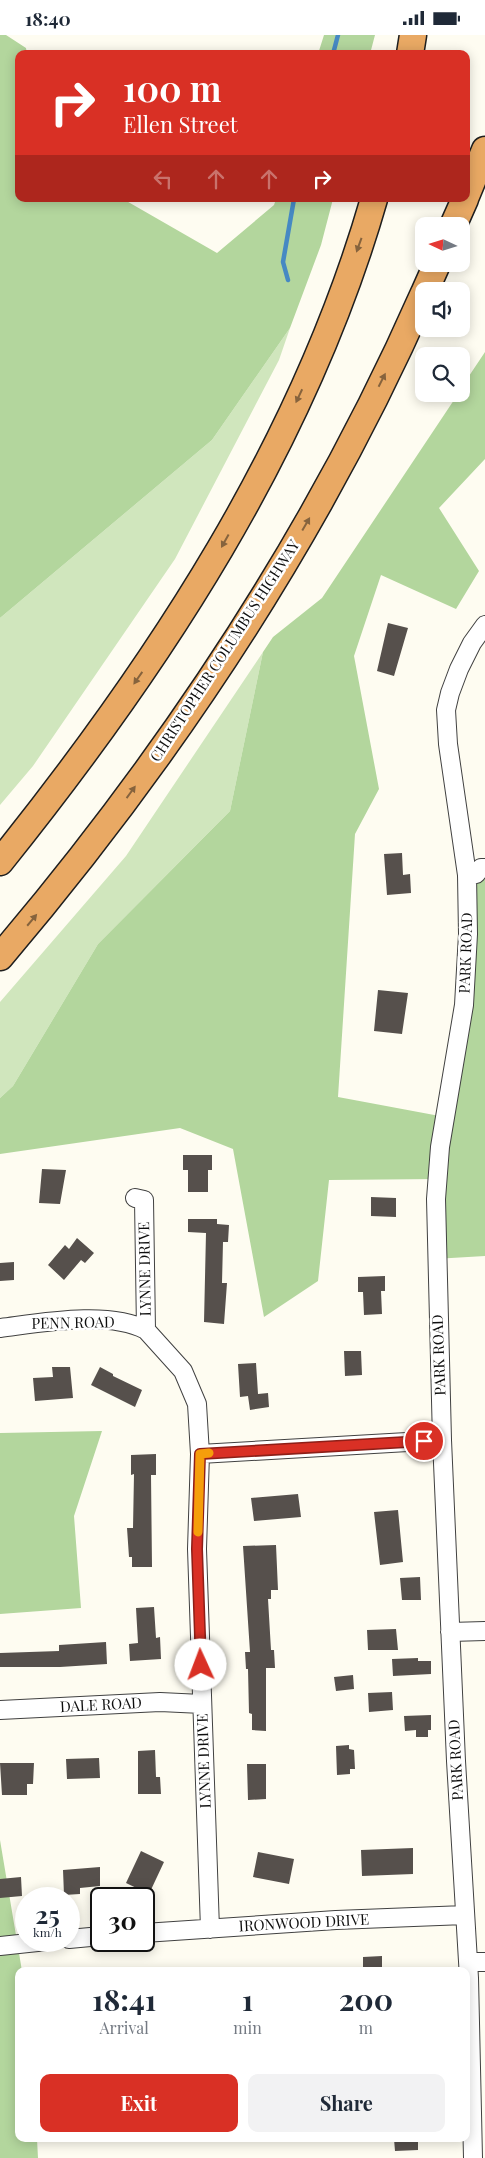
<!DOCTYPE html>
<html lang="en">
<head>
<meta charset="utf-8">
<style>
	body { margin:0; font-family:"Playfair Display",serif; background:#f2f2f3; color:#1f2937; height:100vh; display:flex; flex-direction:column; font-size:19px; white-space:nowrap }
	* { box-sizing:border-box; margin:0 }
	p { font-size:16px; color:#747a83 }
	.icon { flex:none; width:28px; height:28px; fill:none; stroke:currentColor; stroke-width:2; stroke-linecap:round; stroke-linejoin:round }
	.map { position:relative; flex:1; overflow:hidden }
	.side { position:absolute; left:15px; top:1932px; width:455px; height:175px; display:flex; flex-direction:column; background:#fff; border-radius:10px; box-shadow:0 2px 12px #0003 }
	.side>* { flex:none }
	.top-card { position:absolute; left:15px; top:15px; width:455px; height:152px; border-radius:10px; box-shadow:0 2px 12px #0003; background:#d93025; color:#fff; overflow:hidden }
	.needle { width:32px; rotate:274deg }
	.controls { position:absolute; left:415px; top:182px; display:grid; gap:10px }
	.controls a { display:grid; place-items:center; width:55px; height:55px; border-radius:10px; background:#fff; box-shadow:0 2px 12px #0003; font-size:25px }
	.speed { position:absolute; left:15px; top:1852px; display:flex; gap:10px; font-size:25px; font-weight:700; text-align:center }
	.speed>* { display:grid; place-content:center; width:65px; height:65px; border-radius:50%; background:#fff; box-shadow:0 2px 12px #0003; line-height:1 }
	.speed small { font-size:12px; font-weight:400 }
	.speed .limit { border:2px solid #111; border-radius:8px; background:#fff; color:#111 }
	.pin { position:absolute; display:grid; place-items:center; width:42px; height:42px; color:#fff; margin:-21px; border:2px solid #fff; border-radius:50%; box-shadow:0 1px 5px #0007 }
	.me { position:absolute; width:55px; margin:-28px; rotate:358deg; stroke-linejoin:round; filter:drop-shadow(0 0 4px #0008) }
	.turn { display:flex; align-items:center; gap:18px; height:105px; padding:0 25px; font-size:22px }
	.turn .icon { width:65px; height:65px; stroke-width:2.5 }
	.turn b { display:block; font-size:35px; line-height:42px }
	.lanes { display:flex; align-items:center; height:48px; padding:0 25px; background:#0003; justify-content:center; gap:25px; direction:ltr }
	.lanes .off { opacity:.35 }
	.eta { display:flex; justify-content:space-evenly; align-items:center; height:85px; text-align:center }
	.eta b { font-size:30px; font-weight:700; line-height:35px }
	.primary-button { display:flex; gap:10px; margin-top:auto; padding:10px 25px }
	.primary-button a { flex:1; height:58px; border-radius:10px; background:#d93025; color:#fff; font-size:20px; font-weight:700; line-height:58px; text-align:center }
	.primary-button a+a { background:#f2f2f3; color:#1f2937 }
	.status { display:flex; justify-content:space-between; align-items:center; height:35px; padding:0 25px; background:#fff; direction:ltr }
	.status svg { height:14px; fill:currentColor }
	.map>svg:first-child { display:block }
</style>
</head>
<body>
<div class="status"><b>18:40</b><svg viewBox="0 0 49 12"><path d="M0 12V9h3v3zM5 12V6h3v6zM10 12V3h3v9zM15 12V0h3v12zM26 1h20v11H26zM47 4h2v5h-2z"/></svg></div>
<div class="map">
<svg width="485" height="2123" viewBox="0 0 485 2123">
	<rect width="100%" height="100%" fill="#fefcf1"/>
	<path fill="#d0e6bd" d="M290,293l-11,32 -104,199 -142,207 -33,39v-187l212,-178z
		M263,617l-33,159 -132,133 -85,142 -13,12v-96l126,-146z"/>
	<path fill="#b3d69d" d="M0,0h6l20,13 1,6h-8v145h104l94,54 57,-48 2,-6h57l-12,46 -31,83 -78,112 -212,178z
		M324,0h51l-5,19h-52z
		M485,317v107l-46,49 40,63 -23,38 -75,-34 -27,81 25,133 -24,45 -17,263 107,20 23,-247h17v386l-51,3 3,-80 -108,1 -11,101 -54,36 -31,-168 -53,-21 -180,26v-56l13,-12 85,-142 132,-133 33,-159 10,-15 49,-39 136,-204h3v-6z
		M102,1396l-28,85 7,92 -81,6v-181z
		M0,1805l22,131h-3v168h18l1,19h-38z"/>
	<g fill="none" stroke-linecap="round" stroke-linejoin="round">
		<path stroke="#4689c3" stroke-width="4.5" d="M333,19l5,-19
			M288,245l-5,-18 11,-63"/>
	</g>
	<path fill="#56504c" d="M388,588l20,5 -14,48 -17,-5z
		M402,818l1,22 7,-1 1,19 -24,2 -3,-41z
		M378,955l30,3 -6,41 -28,-3z
		M183,1120h29v15h-4v22h-20v-22h-5z
		M42,1134l24,1 -6,34 -21,-1z
		M371,1162l25,1v19l-25,-1z
		M188,1184h29v5l12,1 -1,17h-5l-1,41h5l-3,41 -20,-2 2,-89 -18,-1z
		M77,1203l17,15 -9,10 -4,-3 -17,20 -16,-15 17,-20 4,4z
		M14,1227v18l-14,1v-18z
		M385,1241v15h-4l1,23 -18,1 -1,-23h-5v-15z
		M344,1316h17l1,24 -17,1z
		M256,1328l2,31 10,-1 1,14 -19,3 -2,-14 -8,1 -2,-33z
		M52,1332h18l3,31 -38,3 -2,-23 20,-1z
		M100,1332l13,7v2l29,14 -7,17 -44,-22z
		M156,1419v21h-5l1,92h-20v-10h-3l-2,-29h6l1,-54 -3,1v-20z
		M298,1459l3,23 -47,4 -3,-23z
		M398,1475l5,52 -23,3 -6,-53z
		M276,1510l2,45h-7v9h-3l3,51h3l1,18h-9v63l-14,-1v-16l-3,-1 -1,-44h-2l-1,-17h5l-7,-106z
		M420,1542l1,23h-19l-2,-22z
		M154,1572l2,31 4,-1 1,22 -31,2 -1,-17 9,-1 -2,-35z
		M396,1594l2,21h-30l-1,-20z
		M106,1607l1,22 -47,3h-60v-14l59,-2v-6z
		M418,1623v3h13v13l-38,2 -1,-17z
		M353,1640l1,14 -18,2 -2,-14z
		M392,1657l1,18 -24,2 -1,-19z
		M431,1680v15h-3v7h-12v-7l-11,1 -1,-15z
		M349,1710v4l5,1 1,19h-5v5l-13,1 -1,-29z
		M155,1715l1,27h4l1,17h-23v-43z
		M99,1723l1,20 -33,1 -1,-20z
		M0,1728h34l-1,21h-6v11h-25z
		M247,1729h19v35l-18,1z
		M413,1813v26l-51,2 -1,-26z
		M141,1816l23,11 -15,32 -23,-11z
		M258,1817l36,7 -5,25 -36,-7z
		M100,1832v19l-20,2v6l-16,1 -1,-25z
		M21,1842l1,19 -22,2v-19z
		M382,1921v12l-19,2v-13z
		M394,2104h24v11l-23,1z"/>
	<g fill="none" stroke-linecap="round" stroke-linejoin="round">
		<g stroke="#414141" stroke-width="20">
			<path id="minor" d="M467,840l9,-1 5,-6h4
				M135,1163l9,2 2,130 37,41 14,33 3,50 -3,95 13,380
				M0,1293c40,-5 109,-18 146,2
				M200,1419l242,-14
				M450,1597l35,-1
				M0,1675l160,-8 42,2
				M144,1898l192,-13 129,-5
				M69,1904l32,-3
				M0,1911l47,-5
				M468,1927h17
				M473,2123l-4,-180 -13,-217 -14,-321 -6,-241 4,-52 24,-142 4,-71 -1,-59 -19,-131 -2,-34 4,-17 9,-24 13,-26 13,-18"/>
		</g>
		<g stroke="#1f1f1f" stroke-width="29">
			<path id="highway" d="M410,19l3,-19
				M466,161l19,-46
				M453,191l12,-27
				M425,256l12,-27
				M0,827c159,-198 303,-416 374,-663
				M0,922c170,-200 318,-423 424,-664"/>
		</g>
		<use href="#minor" stroke="#fff" stroke-width="18"/>
		<use href="#highway" stroke="#e9a964" stroke-width="26"/>
	</g>
	<defs><path id="oneway-solid" d="M-6-.8H1V-3.2L6.5 0L1 3.2V.8H-6Z" transform="scale(1.25)"/></defs>
	<g fill="#86633d">
		<use href="#oneway-solid" transform="translate(359 210) rotate(110)"/>
		<use href="#oneway-solid" transform="translate(382 345) rotate(-63)"/>
		<use href="#oneway-solid" transform="translate(299 361) rotate(115)"/>
		<use href="#oneway-solid" transform="translate(306 489) rotate(-60)"/>
		<use href="#oneway-solid" transform="translate(225 506) rotate(119)"/>
		<use href="#oneway-solid" transform="translate(138 643) rotate(125)"/>
		<use href="#oneway-solid" transform="translate(131 757) rotate(-54)"/>
		<use href="#oneway-solid" transform="translate(32 885) rotate(-50)"/>
	</g>
	<g fill="none" stroke-linecap="round" stroke-linejoin="round">
		<g stroke="#8d1f18" stroke-width="12">
			<path id="route" d="M201,1630l-4,-116 3,-95 224,-13"/>
		</g>
		<use href="#route" stroke="#d93025" stroke-width="9"/>
		<path stroke="#f59e0b" stroke-width="9" d="M198,1497l2,-78 9,-1"/>
	</g>
	<g text-anchor="middle" stroke-width="5" stroke-linejoin="round" paint-order="stroke">
		<g font-size="15" fill="#0e0e0e" stroke="#fff">
			<text transform="translate(225 616) rotate(-57)" y="5">CHRISTOPHER COLUMBUS HIGHWAY</text>
			<text transform="translate(466 918) rotate(-88)" y="5">PARK ROAD</text>
			<text transform="translate(145 1234) rotate(-91)" y="5">LYNNE DRIVE</text>
			<text transform="translate(73 1288) rotate(-1)" y="5">PENN ROAD</text>
			<text transform="translate(439 1320) rotate(-92)" y="5">PARK ROAD</text>
			<text transform="translate(101 1670) rotate(-3)" y="5">DALE ROAD</text>
			<text transform="translate(456 1725) rotate(-93)" y="5">PARK ROAD</text>
			<text transform="translate(204 1726) rotate(-92)" y="5">LYNNE DRIVE</text>
			<text transform="translate(304 1888) rotate(-3)" y="5">IRONWOOD DRIVE</text>
		</g>
	</g>
</svg>
<div class="controls">
<a><svg class="needle" viewBox="-14 -14 28 28"><path d="M0-13l5 13h-10z" fill="#e53935"/><path d="M0 13l5-13h-10z" fill="#747a83"/></svg></a>
<a><svg class="icon" aria-label="sound" viewBox="0 0 24 24"><path d="M4 9h4l5-4v14l-5-4H4zM17 9q2 3 0 6"/></svg></a>
<a><svg class="icon" aria-label="search" viewBox="0 0 24 24"><circle cx="10" cy="10" r="6"/><path d="M15 15l6 6"/></svg></a>
</div>
<div class="speed"><div>25<small>km/h</small></div><div class="limit">30</div></div>
<div class="pin" style="left:424px;top:1406px;background:#d93025"><svg class="icon" aria-label="arrive" viewBox="0 0 24 24"><path d="M6 21V4h12l-3 4 3 4H6"/></svg></div>
<svg class="me" style="left:201px;top:1630px" viewBox="-20 -20 40 40"><circle r="19" fill="#fff"/><path d="M0-13L10 11 0 6-10 11z" fill="#d93025"/></svg>
<div class="top-card">
<div class="turn"><svg class="icon" aria-label="right" viewBox="0 0 24 24"><path d="M7 20v-9h11M14 6l5 5-5 5"/></svg><div><b>100 m</b>Ellen Street</div></div>
<div class="lanes"><svg class="icon off" aria-label="left" viewBox="0 0 24 24"><path d="M17 20v-9H6M10 6l-5 5 5 5"/></svg><svg class="icon off" aria-label="ahead" viewBox="0 0 24 24"><path d="M12 20V5M6 11l6-6 6 6"/></svg><svg class="icon off" aria-label="ahead" viewBox="0 0 24 24"><path d="M12 20V5M6 11l6-6 6 6"/></svg><svg class="icon" aria-label="right" viewBox="0 0 24 24"><path d="M7 20v-9h11M14 6l5 5-5 5"/></svg></div>
</div>
<section class="side">
<div class="eta">
<div><b>18:41</b><p>Arrival</p></div>
<div><b>1</b><p>min</p></div>
<div><b>200</b><p>m</p></div>
</div>
<div class="primary-button"><a>Exit</a><a>Share</a></div>
</section>
</div>
</body>
</html>
